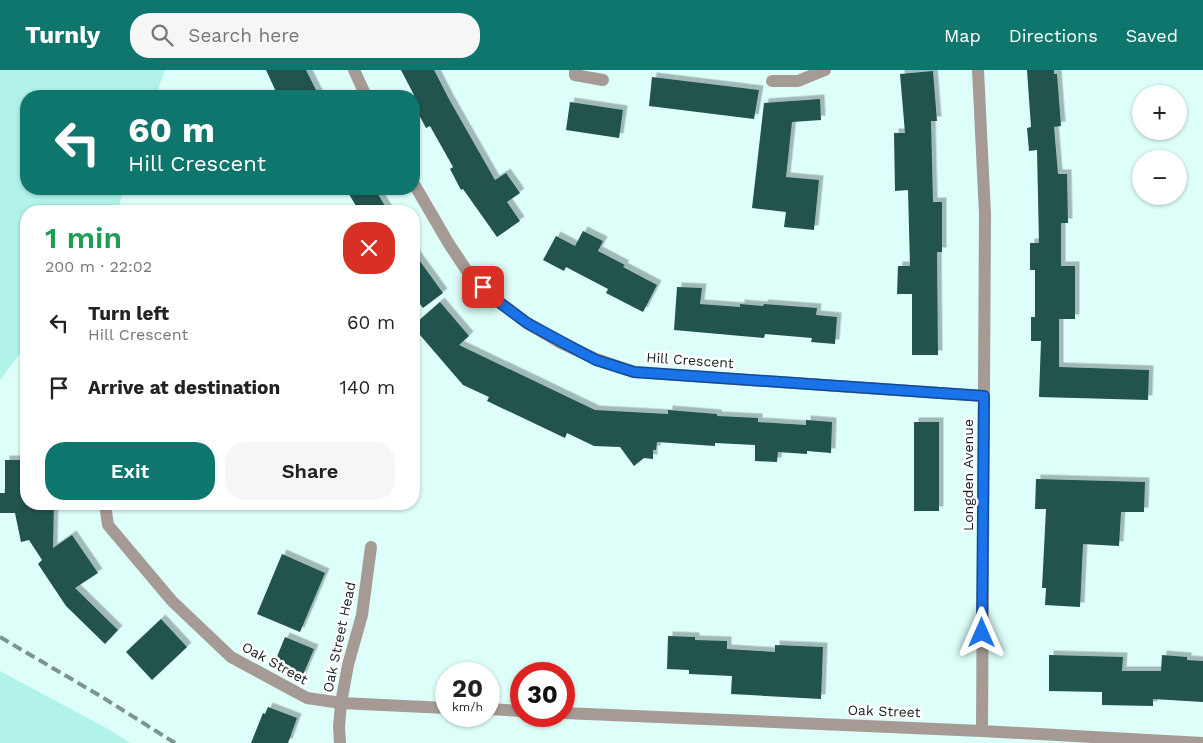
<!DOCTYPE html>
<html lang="en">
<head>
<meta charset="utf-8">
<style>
	body { margin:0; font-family:"Work Sans",sans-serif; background:#f6f6f6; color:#222; height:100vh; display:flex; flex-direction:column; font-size:19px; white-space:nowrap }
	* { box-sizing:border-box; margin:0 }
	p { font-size:16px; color:#767676 }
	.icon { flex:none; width:28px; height:28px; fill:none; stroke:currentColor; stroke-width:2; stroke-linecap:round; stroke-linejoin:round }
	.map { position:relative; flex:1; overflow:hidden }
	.details { position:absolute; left:20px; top:135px; width:400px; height:305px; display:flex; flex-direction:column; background:#fff; border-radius:20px; box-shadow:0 1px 4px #0004 }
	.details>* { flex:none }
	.banner { position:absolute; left:20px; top:20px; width:400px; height:105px; border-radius:20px; box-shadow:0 1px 4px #0004; background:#0f766e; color:#fff; overflow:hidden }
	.controls { position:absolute; left:1132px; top:15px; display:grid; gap:10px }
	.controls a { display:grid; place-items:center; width:55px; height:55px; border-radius:50%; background:#fff; box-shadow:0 1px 4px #0004; font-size:25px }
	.speed { position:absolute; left:435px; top:592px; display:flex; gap:10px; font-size:25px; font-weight:700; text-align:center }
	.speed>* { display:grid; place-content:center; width:65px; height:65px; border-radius:50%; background:#fff; box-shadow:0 1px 4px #0004; line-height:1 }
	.speed small { font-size:12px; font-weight:400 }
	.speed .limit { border:8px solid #d22; background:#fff; color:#111 }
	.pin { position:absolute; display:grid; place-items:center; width:42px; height:42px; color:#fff; margin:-21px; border-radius:10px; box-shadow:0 2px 8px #0006 }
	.me { position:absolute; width:55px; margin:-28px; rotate:0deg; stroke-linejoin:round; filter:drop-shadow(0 0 4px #0008) }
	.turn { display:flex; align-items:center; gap:18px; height:105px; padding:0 25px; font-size:22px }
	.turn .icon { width:65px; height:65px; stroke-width:2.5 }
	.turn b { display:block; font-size:35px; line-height:42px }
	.round { display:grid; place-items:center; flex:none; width:52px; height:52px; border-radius:20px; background:#f6f6f6 }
	.headline { display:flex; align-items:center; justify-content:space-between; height:85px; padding:0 25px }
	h1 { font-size:30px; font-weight:600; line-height:38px; color:#1e9e55 }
	.cta { display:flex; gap:10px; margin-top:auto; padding:10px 25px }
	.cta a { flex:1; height:58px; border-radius:20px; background:#0f766e; color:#fff; font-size:20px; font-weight:600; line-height:58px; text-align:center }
	.cta a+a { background:#f6f6f6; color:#222 }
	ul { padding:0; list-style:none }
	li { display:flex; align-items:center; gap:15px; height:65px; padding:0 25px }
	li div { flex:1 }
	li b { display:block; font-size:19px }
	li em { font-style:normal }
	header { display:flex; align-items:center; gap:30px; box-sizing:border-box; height:70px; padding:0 25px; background:#0f766e; color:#fff }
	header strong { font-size:24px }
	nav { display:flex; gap:28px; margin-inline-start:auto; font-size:18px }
	.search { width:350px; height:45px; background:#f6f6f6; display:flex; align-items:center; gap:12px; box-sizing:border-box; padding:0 18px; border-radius:20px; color:#767676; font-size:19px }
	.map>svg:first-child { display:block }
</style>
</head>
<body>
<header>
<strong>Turnly</strong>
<div class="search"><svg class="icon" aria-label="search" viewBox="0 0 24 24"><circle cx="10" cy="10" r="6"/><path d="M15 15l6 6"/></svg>Search here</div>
<nav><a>Map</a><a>Directions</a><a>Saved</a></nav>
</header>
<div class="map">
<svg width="1203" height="673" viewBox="0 0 1203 673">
	<defs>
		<filter id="shadow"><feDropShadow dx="4.5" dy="-4.5" stdDeviation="0" flood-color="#0004"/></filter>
	</defs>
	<rect width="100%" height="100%" fill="#ddfef9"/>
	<path fill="#b1f3e9" d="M0,0h165l-9,26h-130v93h98l-7,22h-91v134l-26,35z
		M0,601l108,58 22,14h-130z"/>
	<path fill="#20534d" filter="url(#shadow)" d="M266,0h40l13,26h-41z
		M401,0h33l16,31 45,79 11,-7 14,20 -13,9 13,19 -23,16 -34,-48 -2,1 -11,-21 3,-2 -23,-41 -4,2 -12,-23v-10z
		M1027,0h27v4h3l4,52 -7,1 4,47h9l1,49h-7v43h14v53h-16v48l90,3 -1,30 -109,-3 2,-56h-10v-24h4v-47h-5v-27h9l-2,-93 -8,1 -2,-23 4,-1z
		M933,1l4,50h-6l2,81h9v50h-5l1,103h-26v-61h-15l1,-28h12l-2,-76 -13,1 -1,-58h11l-5,-59z
		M652,7l107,13 -5,29 -105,-13z
		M820,29l1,21 -29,2 -6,55 33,3 -5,50 -30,-3 2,-15 -34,-4 12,-105z
		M570,32l53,8 -4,28 -53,-8z
		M346,119h29l13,22h-29z
		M583,161l20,10 -5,10 27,14 -2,2 34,18 -14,27 -37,-19 2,-4 -42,-22 -2,4 -21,-11 13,-24 19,10z
		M414,183l29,40 -20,15 -9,-12z
		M677,217l25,1 -2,16 40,3v-3l23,2 1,-2 53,4 -1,7 21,2 -2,27 -24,-2 1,-4 -47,-4 -1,4 -90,-8z
		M440,232l29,34 -10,9 136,65 73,4v-4l49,4v2l41,2v4l48,3v-5l26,2 -1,31 -24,-2v3l-29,-2 -1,10 -22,-1v-16l-40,-2v3l-58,-4 -1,8h-3v9l-9,-1 -10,8 -14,-19 -26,-1 -27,-13 -2,5 -78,-37 2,-4 -26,-12 -49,-57v-5l1,1z
		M914,352h25v89h-25z
		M5,390h21v44h28l-1,44 19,-13 26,38 -23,15 43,42 -13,14 -39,-38 -28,-42 4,-4 -13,-20 -8,2 -6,-29h-15v-20h5z
		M1036,409l109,3 -1,30h-23l-2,34 -36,-2 -3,63 -35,-2 1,-17h-4l4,-79h-11z
		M282,484l43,19 -25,59 -43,-18z
		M161,549l26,28 -35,33 -26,-28z
		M668,566l27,1v3l32,1v8l48,3v-7l48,2 -2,52 -90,-5 1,-18 -43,-2v-4l-22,-1z
		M285,567l29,12 -12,28 -28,-13z
		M1049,585l74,2 -1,14h39l1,-16 25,2v3l16,1v41l-50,-3v7l-51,-1v-13l-53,-1z
		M268,637l29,11 -9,25h-37l12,-30 2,1z"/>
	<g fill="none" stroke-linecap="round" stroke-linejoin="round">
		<path stroke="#a59b94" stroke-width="12" d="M354,0l12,26
			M575,0v5l28,5
			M978,0l7,144 -3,517
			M772,11h26l27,-11
			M414,114l35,60 20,30 28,26 30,23 34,20 35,16 38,13 349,24
			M105,434l3,21 64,76 59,56 76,41 34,5 105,5
			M489,639l32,2
			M564,643l418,18 221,12
			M340,673l-1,-16 2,-24 7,-38 14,-50 9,-68"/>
		<path stroke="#7d9491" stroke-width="4" stroke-dasharray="10 5" stroke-linecap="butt" d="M0,567l102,60 73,46"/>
	</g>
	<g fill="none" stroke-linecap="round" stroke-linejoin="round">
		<g stroke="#114b97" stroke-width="12">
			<path id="route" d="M483,217l13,13 31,23 35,19 34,18 38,12 350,24 -2,237"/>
		</g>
		<use href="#route" stroke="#1a73e8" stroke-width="9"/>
	</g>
	<g text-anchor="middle" stroke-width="5" stroke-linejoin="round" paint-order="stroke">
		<g font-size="14" fill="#15211f" stroke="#fff">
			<text transform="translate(690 290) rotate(4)" y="5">Hill Crescent</text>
			<text transform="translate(968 405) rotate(-90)" y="5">Longden Avenue</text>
			<text transform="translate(339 567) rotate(-78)" y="5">Oak Street Head</text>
			<text transform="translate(275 593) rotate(29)" y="5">Oak Street</text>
			<text transform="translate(884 641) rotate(2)" y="5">Oak Street</text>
		</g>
	</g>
</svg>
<div class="controls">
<a>+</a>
<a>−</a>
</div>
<div class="speed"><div>20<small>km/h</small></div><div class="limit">30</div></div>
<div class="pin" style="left:483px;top:217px;background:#d93025"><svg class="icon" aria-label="arrive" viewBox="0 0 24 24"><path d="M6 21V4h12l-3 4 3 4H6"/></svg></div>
<svg class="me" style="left:982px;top:563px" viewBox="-20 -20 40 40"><path d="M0-17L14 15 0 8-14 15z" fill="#1a73e8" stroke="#fff" stroke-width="4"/></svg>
<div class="banner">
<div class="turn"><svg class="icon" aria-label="left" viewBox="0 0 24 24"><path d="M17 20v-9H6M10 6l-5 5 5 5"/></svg><div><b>60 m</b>Hill Crescent</div></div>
</div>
<section class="details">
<div class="headline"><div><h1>1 min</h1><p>200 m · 22:02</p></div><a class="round" style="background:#d93025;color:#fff"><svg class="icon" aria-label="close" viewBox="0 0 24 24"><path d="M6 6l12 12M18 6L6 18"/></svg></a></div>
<ul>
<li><svg class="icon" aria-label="left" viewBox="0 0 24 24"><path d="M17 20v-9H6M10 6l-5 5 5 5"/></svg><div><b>Turn left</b><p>Hill Crescent</p></div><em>60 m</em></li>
<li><svg class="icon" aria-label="arrive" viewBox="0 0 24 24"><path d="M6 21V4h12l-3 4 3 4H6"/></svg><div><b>Arrive at destination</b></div><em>140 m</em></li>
</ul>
<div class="cta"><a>Exit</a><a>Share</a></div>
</section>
</div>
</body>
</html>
